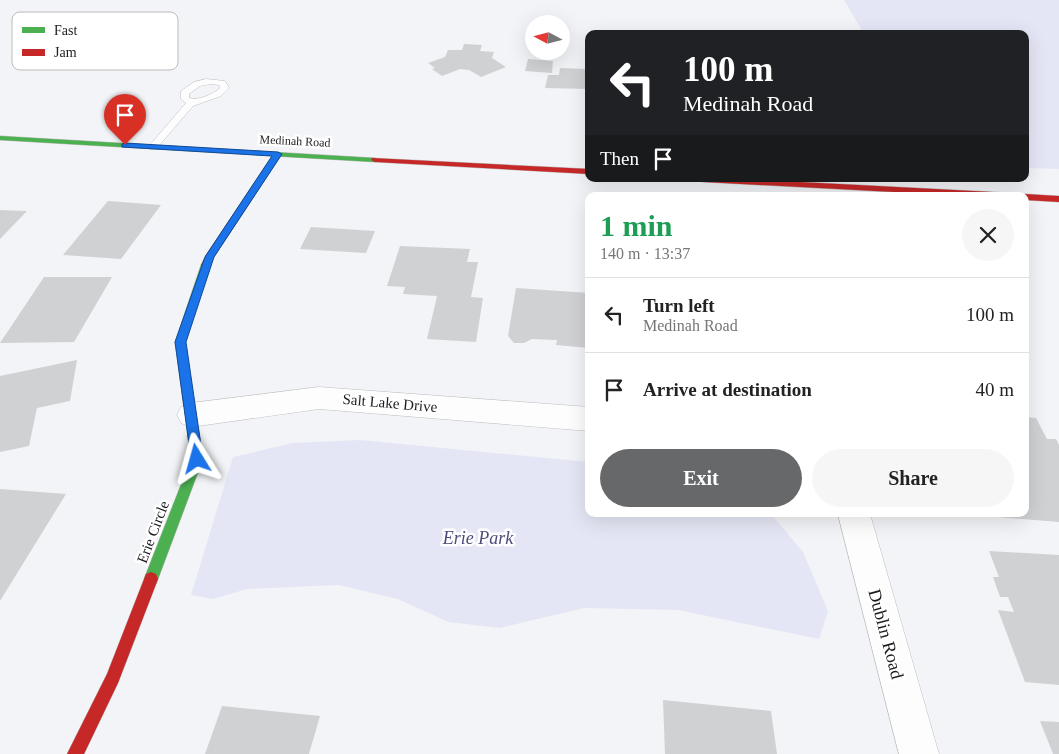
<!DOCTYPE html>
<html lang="en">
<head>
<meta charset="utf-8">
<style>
	body { margin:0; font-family:"Times New Roman",serif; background:#f6f6f6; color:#222; height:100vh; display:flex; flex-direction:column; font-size:19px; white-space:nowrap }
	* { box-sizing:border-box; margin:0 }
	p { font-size:16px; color:#767676 }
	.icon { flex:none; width:28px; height:28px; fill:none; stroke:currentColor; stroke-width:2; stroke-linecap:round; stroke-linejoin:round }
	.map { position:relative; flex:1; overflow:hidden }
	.panel { position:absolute; left:585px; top:192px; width:444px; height:325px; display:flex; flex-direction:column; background:#fff; border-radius:10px; box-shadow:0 5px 20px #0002 }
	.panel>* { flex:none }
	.top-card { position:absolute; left:585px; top:30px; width:444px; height:152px; border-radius:10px; box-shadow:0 5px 20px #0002; background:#202124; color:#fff; overflow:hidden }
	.needle { width:32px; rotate:277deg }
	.fabs { position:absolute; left:525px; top:15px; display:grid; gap:10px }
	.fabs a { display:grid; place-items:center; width:45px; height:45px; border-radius:50%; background:#fff; box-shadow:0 5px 20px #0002; font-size:25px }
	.pin { position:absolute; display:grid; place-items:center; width:42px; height:42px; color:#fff; margin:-51px -21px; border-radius:50% 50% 50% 0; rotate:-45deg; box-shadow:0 0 5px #0007 }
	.pin .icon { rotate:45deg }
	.me { position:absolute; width:55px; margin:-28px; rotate:352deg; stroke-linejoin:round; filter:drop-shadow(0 0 4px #0008) }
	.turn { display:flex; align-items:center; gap:18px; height:105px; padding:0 15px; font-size:22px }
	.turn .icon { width:65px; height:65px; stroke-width:2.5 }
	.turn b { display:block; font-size:35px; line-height:42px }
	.then { display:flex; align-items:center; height:48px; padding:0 15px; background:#0003; gap:10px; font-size:19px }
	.round { display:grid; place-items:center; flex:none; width:52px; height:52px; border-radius:26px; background:#f6f6f6 }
	.headline { display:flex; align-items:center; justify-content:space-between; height:85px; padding:0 15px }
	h1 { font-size:30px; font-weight:700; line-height:38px; color:#1e9e55 }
	.cta { display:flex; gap:10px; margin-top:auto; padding:10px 15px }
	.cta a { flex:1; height:58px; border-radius:30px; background:#67686a; color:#fff; font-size:20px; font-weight:700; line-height:58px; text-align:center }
	.cta a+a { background:#f6f6f6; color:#222 }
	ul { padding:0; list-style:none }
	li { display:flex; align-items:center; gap:15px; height:75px; padding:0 15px; border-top:1px solid #e0e0e0 }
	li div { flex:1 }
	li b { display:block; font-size:19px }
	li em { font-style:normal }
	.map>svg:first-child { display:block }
</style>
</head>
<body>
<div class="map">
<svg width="1059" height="754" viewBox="0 0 1059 754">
	<rect width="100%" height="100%" fill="#f3f4f7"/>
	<path fill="#e5e6f5" d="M844,0h215v169l-34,-1v-134h-161z
		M360,440l229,22v52h182l32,38 25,59 -9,28 -141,-29 -94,-2 -84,20 -52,-6 -50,-23 -60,-14 -91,4 -34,10 -22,-4 42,-138 60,-14z"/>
	<path fill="#d0d1d3" d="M464,44l18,1 -2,6 14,1 -2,6 14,9 -25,10 -12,-7 -9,-1 -18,7 -10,-7 3,-1 -7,-5 17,-6 3,-7h14z
		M528,59l25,2 -1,12 -27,-2z
		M560,68l28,1 1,20 -44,-1 3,-13h11z
		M108,201l53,4 -40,54 -58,-4z
		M0,210l27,1 -27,28z
		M311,227l64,4 -9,22 -66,-4z
		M400,246l70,3 -3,13h11l-7,35 12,1 -7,44 -49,-3 10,-43 -34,-2 2,-7 -18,-1z
		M44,277h68l-38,65 -74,1z
		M516,288l73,5v55l-33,-3 1,-5 -25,-1 -8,4h-10l-6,-7z
		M77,360l-7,41 -33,7 -8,38 -29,6v-76z
		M1025,417l11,1 11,21h9l3,6v77l-62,-5 -1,-3h29z
		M0,489l66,5 -66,107z
		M989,551l70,4v130l-34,-3 -27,-72 16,2 -6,-15h-8l-7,-20h6z
		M663,700l108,11 6,43h-112z
		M222,706l98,10 -11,38h-104z
		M1040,721l19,1v32h-6z"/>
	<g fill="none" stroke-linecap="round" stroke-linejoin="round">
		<g stroke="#bebec0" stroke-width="1">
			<path id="lane" d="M206,79l19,2 4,7 -8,8 -28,10 -37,43h-6v-4l36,-42 -5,-4v-8l13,-9zM211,84l8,1 1,3c-7,6 -21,13 -31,10v-4l11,-8z"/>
		</g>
		<g stroke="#bebec0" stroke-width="1">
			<path id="street" d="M319,387l270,20v24l-270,-22 -128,18 -10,-4 -4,-8 4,-8 10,-4z
				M838,514h32l69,240h-40z"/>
		</g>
		<g stroke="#bebec0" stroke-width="1">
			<path id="fast" d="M0,136l375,22 4,2 -4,2 -375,-22z
				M206,262l5,3 -26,77 18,117 -45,120 -2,5 -5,2 -5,-2 -2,-5 47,-120 -16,-117 26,-77z"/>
		</g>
		<g stroke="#bebec0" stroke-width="1">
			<path id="jam" d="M275,152l7,2 -68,103 -5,10h-6l-2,-2 5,-10z
				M372,158l217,11v5l-214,-12 -4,-2z
				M699,179h46l267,14 4,3h-47l-266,-14z
				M1025,194l34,2v6l-34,-2v-4h-4z
				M151,572l5,2 2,5 -40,104 -34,71h-17l40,-80 39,-100z"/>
		</g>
		<use href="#lane" fill="#fdfdfe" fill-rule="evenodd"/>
		<use href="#street" fill="#fdfdfe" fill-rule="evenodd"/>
		<use href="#fast" fill="#4caf50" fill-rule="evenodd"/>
		<use href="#jam" fill="#c62828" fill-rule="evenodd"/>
	</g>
	<path fill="#1a73e8" stroke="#114b97" d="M125,143l153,9 4,2 -68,103 -28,85 17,117 -6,5 -6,-5 -16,-117 30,-85 67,-101 -150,-9v-3z"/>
	<g text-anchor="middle" stroke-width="5" stroke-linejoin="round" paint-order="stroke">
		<g font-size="12" fill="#1c1c1e" stroke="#fff">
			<text transform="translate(295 141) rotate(3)" y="4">Medinah Road</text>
		</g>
		<g font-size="15" fill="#1c1c1e" stroke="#fff">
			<text transform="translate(390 403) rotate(5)" y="5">Salt Lake Drive</text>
			<text transform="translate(153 532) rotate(-69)" y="5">Erie Circle</text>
		</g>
		<g font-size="18" font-style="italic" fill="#4c4b7b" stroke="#fff">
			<text x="478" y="544">Erie Park</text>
		</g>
		<g font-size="18" fill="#1c1c1e" stroke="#fff">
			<text transform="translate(886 634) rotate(75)" y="6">Dublin Road</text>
		</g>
	</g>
	<rect x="12" y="12" width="166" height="58" rx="8" fill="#fff" stroke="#bbbbbc" stroke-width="1"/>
	<rect x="22" y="27" width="23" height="6" fill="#4caf50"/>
	<rect x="22" y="49" width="23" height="7" fill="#c62828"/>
	<g font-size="14" fill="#1c1c1e">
		<text x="54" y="35">Fast</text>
		<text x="54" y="57">Jam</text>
	</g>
</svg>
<div class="fabs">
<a><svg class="needle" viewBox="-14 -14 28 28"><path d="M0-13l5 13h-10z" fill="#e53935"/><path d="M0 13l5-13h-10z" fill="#767676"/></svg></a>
</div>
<div class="pin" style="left:125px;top:145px;background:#d93025"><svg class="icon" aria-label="arrive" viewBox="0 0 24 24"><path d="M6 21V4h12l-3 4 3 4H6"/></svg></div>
<svg class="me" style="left:197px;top:459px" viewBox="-20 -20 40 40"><path d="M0-17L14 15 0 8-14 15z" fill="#1a73e8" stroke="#fff" stroke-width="4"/></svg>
<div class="top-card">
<div class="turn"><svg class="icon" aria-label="left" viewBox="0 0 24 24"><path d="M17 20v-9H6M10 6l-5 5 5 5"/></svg><div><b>100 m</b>Medinah Road</div></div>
<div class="then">Then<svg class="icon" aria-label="arrive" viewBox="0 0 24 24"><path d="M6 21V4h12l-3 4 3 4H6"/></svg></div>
</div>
<section class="panel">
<div class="headline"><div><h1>1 min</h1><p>140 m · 13:37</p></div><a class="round"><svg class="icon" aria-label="close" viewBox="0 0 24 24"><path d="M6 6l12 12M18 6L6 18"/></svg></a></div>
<ul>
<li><svg class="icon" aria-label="left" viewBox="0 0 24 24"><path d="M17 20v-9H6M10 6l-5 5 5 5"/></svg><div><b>Turn left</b><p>Medinah Road</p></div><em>100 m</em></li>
<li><svg class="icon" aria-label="arrive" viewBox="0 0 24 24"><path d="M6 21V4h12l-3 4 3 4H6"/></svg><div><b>Arrive at destination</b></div><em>40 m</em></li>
</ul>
<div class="cta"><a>Exit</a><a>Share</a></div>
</section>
</div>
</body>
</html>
